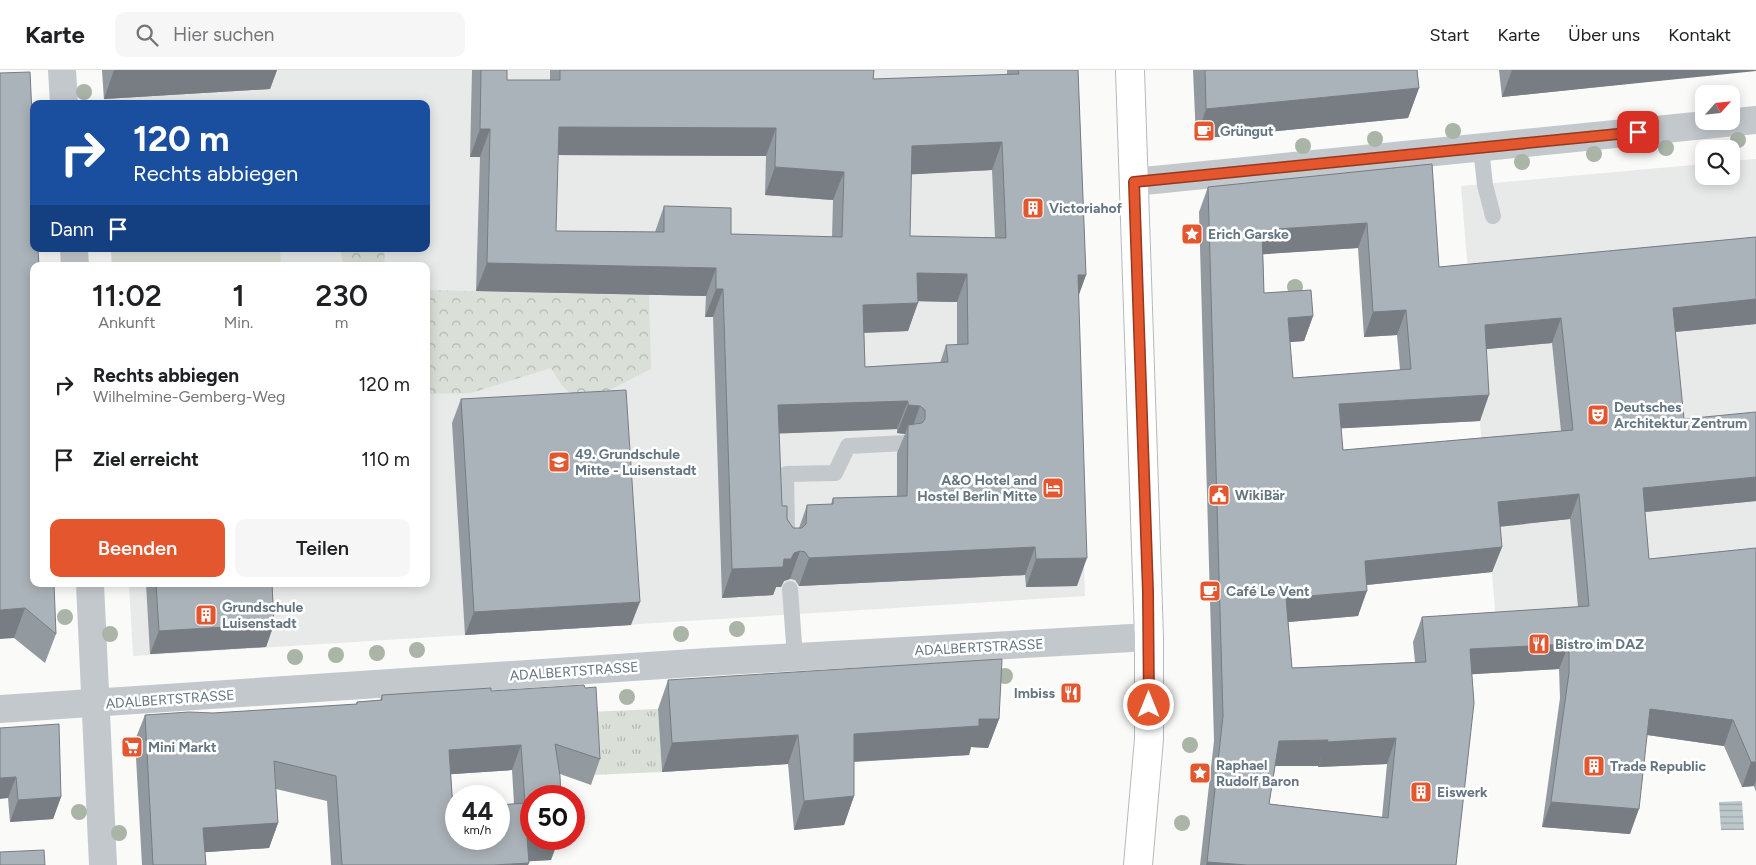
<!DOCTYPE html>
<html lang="de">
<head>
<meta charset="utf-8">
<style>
	body { margin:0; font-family:Figtree,sans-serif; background:#f6f6f6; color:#202124; height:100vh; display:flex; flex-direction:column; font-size:19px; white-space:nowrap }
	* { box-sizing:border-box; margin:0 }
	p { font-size:16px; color:#757577 }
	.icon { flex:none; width:28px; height:28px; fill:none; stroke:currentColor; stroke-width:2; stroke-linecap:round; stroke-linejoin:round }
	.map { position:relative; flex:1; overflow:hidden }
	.details { position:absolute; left:30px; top:192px; width:400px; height:325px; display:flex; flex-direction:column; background:#fff; border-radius:10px; box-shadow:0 2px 12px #0003 }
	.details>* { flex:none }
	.guide { position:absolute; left:30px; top:30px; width:400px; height:152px; border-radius:10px; box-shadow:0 2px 12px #0003; background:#1a4fa0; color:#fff; overflow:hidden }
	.needle { width:32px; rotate:63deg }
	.tools { position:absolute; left:1695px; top:15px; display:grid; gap:10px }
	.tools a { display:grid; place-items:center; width:45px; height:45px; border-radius:10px; background:#fff; box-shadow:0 2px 12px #0003; font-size:25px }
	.speed { position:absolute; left:445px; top:715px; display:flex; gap:10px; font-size:25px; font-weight:700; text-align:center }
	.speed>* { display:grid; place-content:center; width:65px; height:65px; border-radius:50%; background:#fff; box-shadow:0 2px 12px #0003; line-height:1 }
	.speed small { font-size:12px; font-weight:400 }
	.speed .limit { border:8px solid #d22; background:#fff; color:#111 }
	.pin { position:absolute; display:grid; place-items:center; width:42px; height:42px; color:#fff; margin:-21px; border-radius:10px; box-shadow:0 2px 8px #0006 }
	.me { position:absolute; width:55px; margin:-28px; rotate:0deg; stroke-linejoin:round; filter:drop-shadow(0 0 4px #0008) }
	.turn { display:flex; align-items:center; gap:18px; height:105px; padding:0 20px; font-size:22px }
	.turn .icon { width:65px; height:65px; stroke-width:2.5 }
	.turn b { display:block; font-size:35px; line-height:42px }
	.then { display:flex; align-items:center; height:48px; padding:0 20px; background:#0003; gap:10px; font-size:19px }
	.eta { display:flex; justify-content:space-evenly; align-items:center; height:85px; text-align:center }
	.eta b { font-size:30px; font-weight:600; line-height:35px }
	.action { display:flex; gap:10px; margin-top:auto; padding:10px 20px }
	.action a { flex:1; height:58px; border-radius:10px; background:#e4572e; color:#fff; font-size:20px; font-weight:600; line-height:58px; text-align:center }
	.action a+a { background:#f6f6f6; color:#202124 }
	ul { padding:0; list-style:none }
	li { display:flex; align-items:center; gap:15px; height:75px; padding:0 20px }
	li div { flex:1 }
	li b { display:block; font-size:19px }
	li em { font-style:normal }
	header { display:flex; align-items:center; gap:30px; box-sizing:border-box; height:70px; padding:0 25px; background:#fff; border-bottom:1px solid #e0e0e0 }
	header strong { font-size:24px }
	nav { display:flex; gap:28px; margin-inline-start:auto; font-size:18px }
	.search { width:350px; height:45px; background:#f6f6f6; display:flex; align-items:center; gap:12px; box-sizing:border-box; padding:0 18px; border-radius:10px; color:#757577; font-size:19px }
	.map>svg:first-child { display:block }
</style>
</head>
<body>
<header>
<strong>Karte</strong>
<div class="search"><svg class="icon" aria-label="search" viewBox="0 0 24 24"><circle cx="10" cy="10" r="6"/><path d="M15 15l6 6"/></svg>Hier suchen</div>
<nav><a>Start</a><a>Karte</a><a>Über uns</a><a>Kontakt</a></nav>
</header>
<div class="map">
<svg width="1756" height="795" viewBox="0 0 1756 795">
	<defs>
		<pattern id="grass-tufts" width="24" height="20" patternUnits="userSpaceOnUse" patternTransform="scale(1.25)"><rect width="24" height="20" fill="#dadfd7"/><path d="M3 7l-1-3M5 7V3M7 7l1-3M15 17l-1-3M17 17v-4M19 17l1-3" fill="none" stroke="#b4b9b4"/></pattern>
		<pattern id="park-crowns" width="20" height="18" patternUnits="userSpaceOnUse" patternTransform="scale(1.25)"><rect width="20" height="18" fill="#dadfd7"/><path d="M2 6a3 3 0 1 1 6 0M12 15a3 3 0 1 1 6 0" fill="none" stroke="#b4b9b4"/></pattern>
		<pattern id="water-rules" width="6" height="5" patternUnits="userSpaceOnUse" patternTransform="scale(1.25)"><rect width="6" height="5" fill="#bbc7cb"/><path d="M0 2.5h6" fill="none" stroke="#9ca6aa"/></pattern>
	</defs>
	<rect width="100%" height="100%" fill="#fafaf8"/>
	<path fill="#e8e9e9" d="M102,0h968l15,526 -952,60 -4,-72h297v-318h-314l-1,-17h315v-145h-322z
		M1756,89v502l-259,-26 -36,-449 243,-22v12h27v-15z"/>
	<path fill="url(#grass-tufts)" d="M658,639l4,63 -71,3 -4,-63z"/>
	<path fill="url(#park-crowns)" d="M340,179h44l1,17h-41z
		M426,220l223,5 2,74 -55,28 -23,-1 -12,-12 -10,-16 -80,25 -45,1z"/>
	<path fill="#dadfd7" d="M111,179h169l1,17h-169z"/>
	<path fill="url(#water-rules)" d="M1742,731l2,29h-23l-2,-28z"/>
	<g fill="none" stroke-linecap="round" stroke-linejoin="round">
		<g stroke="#b3babf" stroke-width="30">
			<path id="secondary" d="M1130,0l19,567v102l-11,126"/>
		</g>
		<path stroke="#c3c8cc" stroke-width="16" d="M1481,78l4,37 8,31
			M787,458l-1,-54 49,-1 13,-27 58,-3
			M790,519l5,68"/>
		<path stroke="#c3c8cc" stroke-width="28" d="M62,0l2,34
			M1134,112l622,-62
			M74,179l1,17
			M90,514l13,281
			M0,639l708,-47 441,-25"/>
		<use href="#secondary" stroke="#fff" stroke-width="28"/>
	</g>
	<g fill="#aab4a7">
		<circle cx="84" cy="22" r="8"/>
		<circle cx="1453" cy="61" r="8"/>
		<circle cx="1375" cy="69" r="8"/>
		<circle cx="1738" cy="70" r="8"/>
		<circle cx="1303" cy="76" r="8"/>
		<circle cx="1666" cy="78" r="8"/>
		<circle cx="1594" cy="84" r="8"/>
		<circle cx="1522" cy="92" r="8"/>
		<circle cx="1295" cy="217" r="8"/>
		<circle cx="65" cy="547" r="8"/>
		<circle cx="737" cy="559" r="8"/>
		<circle cx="110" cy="564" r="8"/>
		<circle cx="681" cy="564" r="8"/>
		<circle cx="417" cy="580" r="8"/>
		<circle cx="377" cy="583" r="8"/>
		<circle cx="336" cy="585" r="8"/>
		<circle cx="295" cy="587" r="8"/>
		<circle cx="1005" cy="606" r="8"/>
		<circle cx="627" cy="627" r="8"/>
		<circle cx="1190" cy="675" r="8"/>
		<circle cx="79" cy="742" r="8"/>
		<circle cx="1182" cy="753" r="8"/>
		<circle cx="119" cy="763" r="8"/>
	</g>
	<path fill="#929a9f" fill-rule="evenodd" d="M102,0h175l-7,19 -166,10z
		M472,0h35v10h43v-10h324l-1,9 134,-4v-5h71l8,205 -8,21 -1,290 -51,1 -1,-12 -226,11 -4,-6 -5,-1 -6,2 -3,6h-5l-3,8 -51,3 -9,-281h-8l1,-21 -230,-5 4,-134h-10zM558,85l208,1 -1,39 68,5 -1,37 -101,-3 -67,-28 -9,26 -99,-1zM992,100l3,68 -85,-2 1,-62zM918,231l39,1v43h-11l-6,18 -75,4 -1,-34 44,-2zM897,359v4l8,1 -8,19v43l-64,2 -2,6 -24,1 -8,23h-6l-6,-9 -5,-13 -3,-73z
		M1193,0h224l2,18 -11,30 -212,21z
		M1499,0h257l-254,27z
		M0,3l56,561 -11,29 -31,-25z
		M1432,94l7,103 317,-30v87l-81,8 9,87 72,82 -111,11 4,47 107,-11v244l-2,-6 -12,1 -18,-41 -77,-11 -17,99 -88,-7 18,-129 -1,-29 -87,5 -16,191h-256l14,-124 -15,-529 9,-25zM1358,178l6,89 33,-2 3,35 -107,8 -3,-36 14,-1 9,-25 -49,-23 -1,-39zM1552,273l9,88 -218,19 -2,-22 139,-7 6,-72zM1570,449l8,88 -156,10 -9,25 2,20 -123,6 -4,-46 70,-6 9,-31 125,-13 10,-25 -2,-21zM1387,694l-5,53 -113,-13 6,-38h43v1z
		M461,329l170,226 -166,10 -13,-212z
		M146,514h126l2,40 -8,23 -116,7z
		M668,610l331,39 -11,29 -17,-1 -2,8 -115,7v34l-10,29 -50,5 -6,-66 -126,8 -4,-63z
		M491,621l109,68 -9,26 -31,-11 -29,22 20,64 -22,1 -1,4h-197l-4,-64 -51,-12 2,34 -9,25 -64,4 1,13h-64l-7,-125 10,-25 68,-2 143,-9 1,-2 23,-2 2,-5zM512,700l2,34 -61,5 -2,-35z
		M0,658l61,69 -8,22 -43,3 -2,-24z"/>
	<path fill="#777d82" d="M114,0h163l-7,19 -166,10z
		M1512,0h244v1l-254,26z
		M1419,18l-11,30 -212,21 10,-30z
		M559,57l217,1 -10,28 -217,-1z
		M480,59h10l-10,28h-10z
		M1002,72l-10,28 -91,5 11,-29z
		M775,97l69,5 -11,28 -68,-5z
		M1367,153l-9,25 -105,7 9,-25z
		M487,193l229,5 -10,28 -230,-5z
		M917,203l50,1 -10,28 -50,-1z
		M1078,205h8l-10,28z
		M716,219h7l-10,28h-8z
		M1756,229v25l-92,9 9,-25z
		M918,233l-10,28 -55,2 10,-28z
		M1406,240l-9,25 -33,2 9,-25z
		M1313,246l-9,25 -25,2 9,-25z
		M1561,248l-9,25 -76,7 9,-25z
		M1489,325l-9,26 -150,8 9,-25z
		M908,331l-11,28 -129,5 10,-29z
		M908,335l12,1 -10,28 -2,-9 -3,9 -8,-1z
		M1756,407v24l-122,12 9,-25z
		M1579,424l-9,25 -81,9 9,-26z
		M1035,477l-10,28 -226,11 10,-28z
		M1502,477l-10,25 -136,14 9,-25z
		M800,481l-10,28 -6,2 -3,6h-5l-3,8 -51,3 10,-29z
		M1087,488l-10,28 -51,1 10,-28z
		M1367,521l-9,25 -81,7 9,-25z
		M640,532l-9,23 -166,10 9,-23z
		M25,538l-11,30 -14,1v-29z
		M274,554l-8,23 -116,7 9,-23z
		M1569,574l-10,25 -99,6 10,-26z
		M1650,639l83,11 -9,26 -83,-12z
		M979,649h20l-11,29 -17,-1 -2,8 -125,7 10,-28z
		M798,665l-10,29 -126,8 10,-29z
		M1396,668l-9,26 -69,3 9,-25z
		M1328,670l-10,26h-49l10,-25z
		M521,675l-9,25 -72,5 9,-25z
		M1751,692h5v18l-2,6 -12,1z
		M16,707l-8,21 -8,1v-21z
		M854,726l-10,29 -50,5 10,-29z
		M61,727l-8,22 -43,3 8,-22z
		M1551,732l88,7 -9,25 -88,-7z
		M278,753l-9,25 -75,5 9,-25z
		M527,767h4v2h28l-8,21 -33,2z
		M1207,792l40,3h-41z
		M529,793l-1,2h-34z"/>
	<path fill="#aab3b9" stroke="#777d82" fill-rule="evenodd" d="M481,0h26v10h53v-10h314l-1,9 146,-5 -1,-4h60l8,205h-8l9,283 -51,1 -1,-12 -226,11 -4,-6 -5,-1 -6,2 -3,6h-7l-1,8 -51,2 -9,-280h-7v-21l-229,-5 3,-134h-10zM559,57l217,1 -1,39 69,5 -2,65 -111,-3v-26l-67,-2v26l-108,-1zM1002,72l4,96 -96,-2 2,-90zM917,203l50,1 1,70 -22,1 2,17 -83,5 -2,-62 55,-2zM908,331v4l12,1 5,4v9l-3,4 -14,2 -1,71 -74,2v6l-26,1 -1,19 -4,4h-9l-6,-9v-13h-5l-4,-101z
		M1205,0h212l2,18 -213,21z
		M30,2l4,83v94h4l1,17h-5v318h20l2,50 -31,-26 -25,2v-537z
		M1432,94l7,103 317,-30v62l-83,9 11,111 72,-7v65l-113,11 6,71 107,-11v214h-5l-18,-42 -83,-11 -11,100 -88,-7 18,-129v-29l-99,5 4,54 -18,162h-209l-40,-3 16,-146 -15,-529zM1367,153l6,89 33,-2 5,59 -118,9 -5,-60 25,-2 -2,-26 -47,3 -2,-63zM1561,248l12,112 -230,20 -4,-46 150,-9 -4,-70zM1579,424l10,112 -167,11 4,45 -134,6 -6,-70 81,-7 -2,-30 137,-14 -4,-45zM1396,668l-8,80 -119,-14 10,-63 49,-1 -1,2z
		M626,320l14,212 -166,10 -13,-213z
		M156,514h116l2,40 -115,7z
		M1002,589l-3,60h-20v7l-125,8v62l-50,5 -6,-66 -126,8 -4,-63z
		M584,615l1,3 11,-1 4,72 -45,-15 5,32 1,20h-30v41h-4l2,26 -35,2h-152l-6,-89 -62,-15 4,62 -75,5 3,37h-53l-8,-150 44,-3 24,1 144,-9v-2l25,-2v-5l109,-7v3zM521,675l4,58 -26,2v34h-43v-30h-3l-4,-59z
		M59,654l2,73 -43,3 -2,-23 -16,1v-50z
		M44,780l1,15h-45v-13z"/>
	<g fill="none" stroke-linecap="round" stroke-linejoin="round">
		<g stroke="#94391e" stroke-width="12">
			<path id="route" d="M1149,635l-1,-113 -14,-410 504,-50"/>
		</g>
		<use href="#route" stroke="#e4572e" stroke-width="9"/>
	</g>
	<defs>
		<g id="cafe-square" transform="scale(1.125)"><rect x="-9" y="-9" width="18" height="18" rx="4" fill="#e4572e" stroke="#fff"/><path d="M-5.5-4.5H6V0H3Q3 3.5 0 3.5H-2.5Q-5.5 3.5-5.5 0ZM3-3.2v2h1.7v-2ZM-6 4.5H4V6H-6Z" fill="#fff"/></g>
		<g id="building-square" transform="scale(1.125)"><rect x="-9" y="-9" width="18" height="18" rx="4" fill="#e4572e" stroke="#fff"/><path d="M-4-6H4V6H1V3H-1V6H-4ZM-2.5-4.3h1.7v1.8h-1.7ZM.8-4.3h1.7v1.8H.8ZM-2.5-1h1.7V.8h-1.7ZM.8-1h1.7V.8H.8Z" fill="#fff"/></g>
		<g id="sight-square" transform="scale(1.125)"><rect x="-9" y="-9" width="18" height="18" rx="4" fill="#e4572e" stroke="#fff"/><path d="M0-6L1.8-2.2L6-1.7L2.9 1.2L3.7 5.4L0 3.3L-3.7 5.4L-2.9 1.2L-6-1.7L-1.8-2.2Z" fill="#fff"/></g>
		<g id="theatre-square" transform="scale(1.125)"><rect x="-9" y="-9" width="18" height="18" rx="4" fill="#e4572e" stroke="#fff"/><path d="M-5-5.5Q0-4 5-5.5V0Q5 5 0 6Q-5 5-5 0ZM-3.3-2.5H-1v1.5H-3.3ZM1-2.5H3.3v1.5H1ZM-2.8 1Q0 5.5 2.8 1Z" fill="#fff"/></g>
		<g id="school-square" transform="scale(1.125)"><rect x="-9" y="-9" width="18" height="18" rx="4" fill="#e4572e" stroke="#fff"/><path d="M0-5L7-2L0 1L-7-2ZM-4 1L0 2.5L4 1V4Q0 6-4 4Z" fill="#fff"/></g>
		<g id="hotel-square" transform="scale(1.125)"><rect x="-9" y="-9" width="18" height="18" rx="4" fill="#e4572e" stroke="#fff"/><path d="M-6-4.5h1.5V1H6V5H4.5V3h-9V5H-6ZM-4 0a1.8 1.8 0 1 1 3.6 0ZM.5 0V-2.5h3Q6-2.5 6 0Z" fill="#fff"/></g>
		<g id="civic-square" transform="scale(1.125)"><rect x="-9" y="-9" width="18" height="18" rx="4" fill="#e4572e" stroke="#fff"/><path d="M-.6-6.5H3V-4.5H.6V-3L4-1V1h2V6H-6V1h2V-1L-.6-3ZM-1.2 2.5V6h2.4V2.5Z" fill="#fff"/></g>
		<g id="restaurant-square" transform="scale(1.125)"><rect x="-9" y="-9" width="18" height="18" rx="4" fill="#e4572e" stroke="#fff"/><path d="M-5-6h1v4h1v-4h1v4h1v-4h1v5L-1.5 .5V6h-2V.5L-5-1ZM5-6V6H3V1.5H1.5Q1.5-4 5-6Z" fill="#fff"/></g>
		<g id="supermarket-square" transform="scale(1.125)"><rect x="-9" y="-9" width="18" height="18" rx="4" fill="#e4572e" stroke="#fff"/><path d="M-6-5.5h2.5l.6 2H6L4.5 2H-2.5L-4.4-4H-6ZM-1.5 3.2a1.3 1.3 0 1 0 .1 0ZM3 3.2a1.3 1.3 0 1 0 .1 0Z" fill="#fff"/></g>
	</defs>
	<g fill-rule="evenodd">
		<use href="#cafe-square" x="1204" y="61"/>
		<use href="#building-square" x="1033" y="138"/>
		<use href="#sight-square" x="1192" y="164"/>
		<use href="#theatre-square" x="1598" y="345"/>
		<use href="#school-square" x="559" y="392"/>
		<use href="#hotel-square" x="1053" y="418"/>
		<use href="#civic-square" x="1219" y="425"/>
		<use href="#cafe-square" x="1210" y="521"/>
		<use href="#building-square" x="206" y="545"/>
		<use href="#restaurant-square" x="1539" y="574"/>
		<use href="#restaurant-square" x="1071" y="623"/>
		<use href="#supermarket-square" x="132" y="677"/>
		<use href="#building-square" x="1594" y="696"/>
		<use href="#sight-square" x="1200" y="703"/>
		<use href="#building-square" x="1421" y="722"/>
	</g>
	<g text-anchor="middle" stroke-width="5" stroke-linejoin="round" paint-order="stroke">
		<g font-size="14" font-weight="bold" fill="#657683" stroke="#fff" text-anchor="start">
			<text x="1220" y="66">Grüngut</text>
			<text x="1049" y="143">Victoriahof</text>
			<text x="1208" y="169">Erich Garske</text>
			<text x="1614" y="342">Deutsches<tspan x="1614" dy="16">Architektur Zentrum</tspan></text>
			<text x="575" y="389">49. Grundschule<tspan x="575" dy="16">Mitte - Luisenstadt</tspan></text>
			<text x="1037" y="415" text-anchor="end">A&amp;O Hotel and<tspan x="1037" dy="16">Hostel Berlin Mitte</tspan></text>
			<text x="1235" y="430">WikiBär</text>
			<text x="1226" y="526">Café Le Vent</text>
			<text x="222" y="542">Grundschule<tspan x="222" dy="16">Luisenstadt</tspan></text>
			<text x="1555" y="579">Bistro im DAZ</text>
			<text x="1055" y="628" text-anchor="end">Imbiss</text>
			<text x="148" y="682">Mini Markt</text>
			<text x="1216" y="700">Raphael<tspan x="1216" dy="16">Rudolf Baron</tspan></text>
			<text x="1610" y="701">Trade Republic</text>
			<text x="1437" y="727">Eiswerk</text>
		</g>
		<g font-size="14" fill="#657683" stroke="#fff">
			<text transform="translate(979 577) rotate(-3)" y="5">ADALBERTSTRASSE</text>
			<text transform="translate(574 601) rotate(-4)" y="5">ADALBERTSTRASSE</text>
			<text transform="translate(170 629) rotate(-4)" y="5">ADALBERTSTRASSE</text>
		</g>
	</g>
</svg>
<div class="tools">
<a><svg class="needle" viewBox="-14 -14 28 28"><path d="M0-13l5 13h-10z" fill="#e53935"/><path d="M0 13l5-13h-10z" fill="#757577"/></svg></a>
<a><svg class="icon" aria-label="search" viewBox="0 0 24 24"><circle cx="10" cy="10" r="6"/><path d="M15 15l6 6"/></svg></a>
</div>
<div class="speed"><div>44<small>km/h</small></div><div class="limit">50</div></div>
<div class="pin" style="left:1638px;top:62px;background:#d93025"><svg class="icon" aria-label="arrive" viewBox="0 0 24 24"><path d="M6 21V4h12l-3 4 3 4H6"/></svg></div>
<svg class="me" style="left:1149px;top:635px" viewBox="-20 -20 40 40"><circle r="17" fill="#e4572e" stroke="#fff" stroke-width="3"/><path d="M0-11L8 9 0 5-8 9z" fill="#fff"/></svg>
<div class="guide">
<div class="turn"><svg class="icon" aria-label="right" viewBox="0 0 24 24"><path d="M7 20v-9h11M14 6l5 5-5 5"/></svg><div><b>120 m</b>Rechts abbiegen</div></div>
<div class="then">Dann<svg class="icon" aria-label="arrive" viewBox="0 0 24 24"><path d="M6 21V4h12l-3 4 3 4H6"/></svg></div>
</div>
<section class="details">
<div class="eta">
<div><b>11:02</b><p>Ankunft</p></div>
<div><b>1</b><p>Min.</p></div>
<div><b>230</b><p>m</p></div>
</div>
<ul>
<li><svg class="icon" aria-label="right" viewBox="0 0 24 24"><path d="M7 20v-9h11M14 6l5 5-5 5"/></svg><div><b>Rechts abbiegen</b><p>Wilhelmine-Gemberg-Weg</p></div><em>120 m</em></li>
<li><svg class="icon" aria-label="arrive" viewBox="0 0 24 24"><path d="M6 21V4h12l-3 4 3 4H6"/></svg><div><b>Ziel erreicht</b></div><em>110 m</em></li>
</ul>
<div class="action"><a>Beenden</a><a>Teilen</a></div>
</section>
</div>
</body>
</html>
